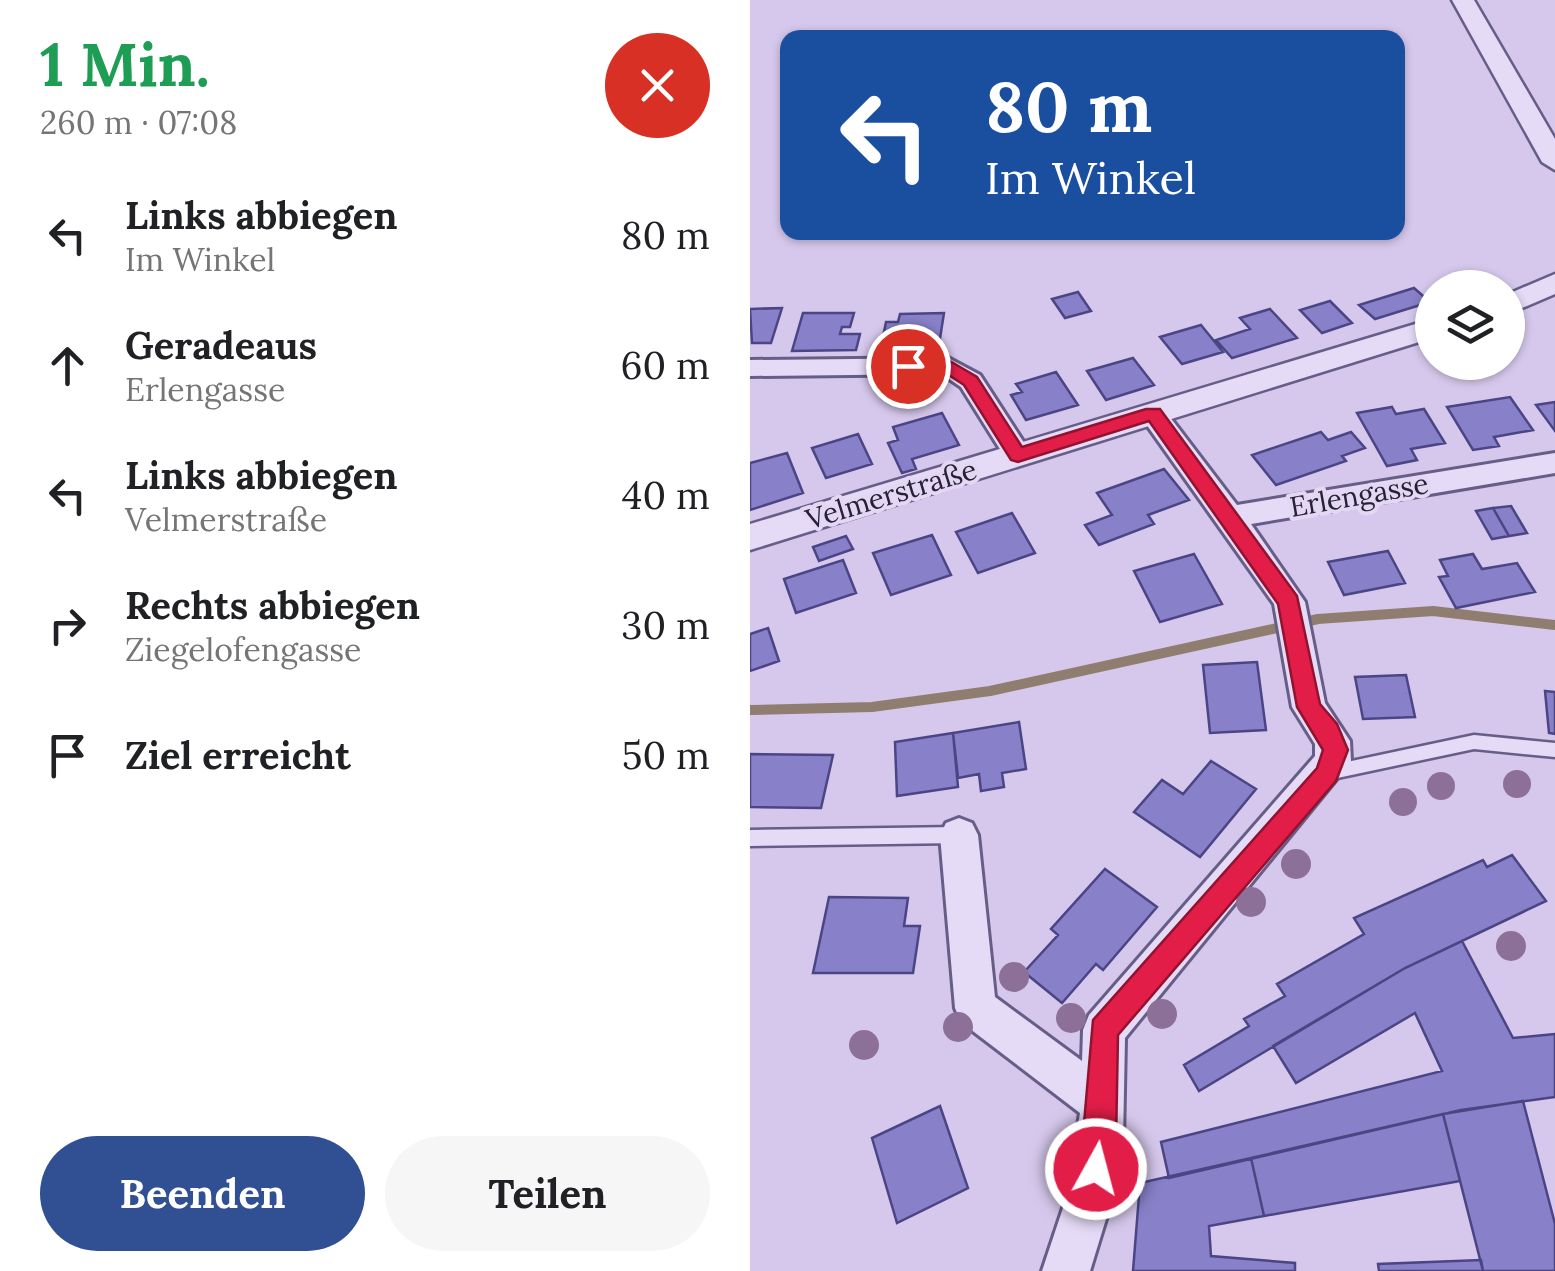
<!DOCTYPE html>
<html lang="de">
<head>
<meta charset="utf-8">
<style>
	body { margin:0; font-family:Lora,serif; background:#f6f6f6; color:#202124; height:100vh; display:flex; flex-direction:column; font-size:38px; white-space:nowrap }
	* { box-sizing:border-box; margin:0 }
	p { font-size:32px; color:#757577 }
	.icon { flex:none; width:55px; height:55px; fill:none; stroke:currentColor; stroke-width:2; stroke-linecap:round; stroke-linejoin:round }
	.map { position:relative; flex:1; overflow:hidden }
	.side { display:flex; flex-direction:column; background:#fff; width:750px }
	.side>* { flex:none }
	.hud { position:absolute; left:30px; top:30px; width:625px; height:210px; border-radius:20px; box-shadow:0 2px 8px #0004; background:#1a4fa0; color:#fff; overflow:hidden }
	.fabs { position:absolute; left:665px; top:270px; display:grid; gap:20px }
	.fabs a { display:grid; place-items:center; width:110px; height:110px; border-radius:50%; background:#fff; box-shadow:0 2px 8px #0004; font-size:50px }
	.pin { position:absolute; display:grid; place-items:center; width:85px; height:85px; color:#fff; margin:-42px; border:5px solid #fff; border-radius:50%; box-shadow:0 2px 10px #0007 }
	.me { position:absolute; width:110px; margin:-55px; rotate:7deg; stroke-linejoin:round; filter:drop-shadow(0 0 8px #0008) }
	.turn { display:flex; align-items:center; gap:35px; height:210px; padding:0 40px; font-size:45px }
	.turn .icon { width:130px; height:130px; stroke-width:2.5 }
	.turn b { display:block; font-size:70px; line-height:85px }
	.round { display:grid; place-items:center; flex:none; width:105px; height:105px; border-radius:52px; background:#f6f6f6 }
	.overview { display:flex; align-items:center; justify-content:space-between; height:170px; padding:0 40px }
	h1 { font-size:60px; font-weight:800; line-height:75px; color:#1e9e55 }
	.primary-button { display:flex; gap:20px; margin-top:auto; padding:20px 40px }
	.primary-button a { flex:1; height:115px; border-radius:60px; background:#314f93; color:#fff; font-size:40px; font-weight:800; line-height:115px; text-align:center }
	.primary-button a+a { background:#f6f6f6; color:#202124 }
	ul { padding:0; list-style:none }
	li { display:flex; align-items:center; gap:30px; height:130px; padding:0 40px }
	li div { flex:1 }
	li b { display:block; font-size:38px }
	li em { font-style:normal }
	main { display:flex; flex:1; min-height:0 }
	.map>svg:first-child { display:block }
</style>
</head>
<body>
<main>
<section class="side">
<div class="overview"><div><h1>1 Min.</h1><p>260 m · 07:08</p></div><a class="round" style="background:#d93025;color:#fff"><svg class="icon" aria-label="close" viewBox="0 0 24 24"><path d="M6 6l12 12M18 6L6 18"/></svg></a></div>
<ul>
<li><svg class="icon" aria-label="left" viewBox="0 0 24 24"><path d="M17 20v-9H6M10 6l-5 5 5 5"/></svg><div><b>Links abbiegen</b><p>Im Winkel</p></div><em>80 m</em></li>
<li><svg class="icon" aria-label="ahead" viewBox="0 0 24 24"><path d="M12 20V5M6 11l6-6 6 6"/></svg><div><b>Geradeaus</b><p>Erlengasse</p></div><em>60 m</em></li>
<li><svg class="icon" aria-label="left" viewBox="0 0 24 24"><path d="M17 20v-9H6M10 6l-5 5 5 5"/></svg><div><b>Links abbiegen</b><p>Velmerstraße</p></div><em>40 m</em></li>
<li><svg class="icon" aria-label="right" viewBox="0 0 24 24"><path d="M7 20v-9h11M14 6l5 5-5 5"/></svg><div><b>Rechts abbiegen</b><p>Ziegelofengasse</p></div><em>30 m</em></li>
<li><svg class="icon" aria-label="arrive" viewBox="0 0 24 24"><path d="M6 21V4h12l-3 4 3 4H6"/></svg><div><b>Ziel erreicht</b></div><em>50 m</em></li>
</ul>
<div class="primary-button"><a>Beenden</a><a>Teilen</a></div>
</section>
<div class="map">
<svg width="805" height="1271" viewBox="0 0 805 1271">
	<rect width="100%" height="100%" fill="#d6c8ec"/>
	<g fill="none" stroke-linecap="round" stroke-linejoin="round">
		<path stroke="#8f7d6f" stroke-width="10" d="M0,710l122,-3 118,-16 328,-72 115,-8 122,14"/>
	</g>
	<path fill="#8880c8" stroke="#4b4585" stroke-width="2.5" d="M664,288l16,14 -55,17 -16,-14z
		M328,292l13,19 -26,7 -13,-19z
		M580,301l22,22 -30,10 -22,-23z
		M32,308l-11,35h-19l-2,-34z
		M520,309l27,29 -65,20 -16,-18 34,-11 -10,-11z
		M53,313h51l-4,14h-8l-2,7h20l-4,16 -64,1z
		M194,313l-5,32 -57,-3 4,-20h12l2,-8z
		M451,325l22,27 -41,12 -22,-27z
		M383,358l21,27 -48,15 -19,-29z
		M306,372l22,33 -52,15 -15,-25 11,-3 -6,-8z
		M760,397l23,33 -39,7 5,9 -26,4 -26,-43z
		M805,402v29l-19,-26z
		M642,407l4,7 28,-5 21,34 -34,6 6,11 -30,6 -30,-53z
		M192,413l17,32 -47,14 4,10 -14,4 -14,-30 10,-3 -5,-13z
		M571,432l7,8 23,-8 14,16 -23,8 4,5 -70,24 -24,-30z
		M108,434l14,30 -46,14 -14,-30z
		M37,453l16,40 -53,17v-47z
		M414,469l25,31 -41,15 6,9 -55,21 -14,-20 27,-10 -15,-22z
		M761,506l16,27 -18,3 -16,-28z
		M743,508l16,28 -17,3 -16,-28z
		M262,513l23,40 -57,20 -22,-41z
		M182,535l19,40 -60,20 -18,-42z
		M96,536l7,13 -34,12 -6,-14z
		M638,551l17,32 -61,12 -16,-33z
		M444,554l28,50 -62,18 -26,-51z
		M723,554l9,15 35,-6 18,29 -79,16 -17,-31 9,-1 -8,-16z
		M93,560l13,33 -60,20 -12,-34z
		M18,628l11,33 -29,10v-37z
		M507,662l9,68 -56,3 -7,-68z
		M656,675l9,42 -52,2 -8,-42z
		M795,691l10,1v42l-6,-1z
		M269,722l7,47 -24,4 2,14 -23,4 -2,-17 -21,4 -5,-45z
		M203,733l5,54 -61,9 -2,-54z
		M0,754l83,1 -12,53 -71,-1z
		M461,761l45,28 -56,68 -66,-45 28,-32 21,14z
		M762,855l34,46 -141,67 -206,123 -15,-26 65,-39 -5,-7 41,-23 -8,-12 87,-50 -10,-16 129,-58 4,7z
		M355,869l52,38 -54,63 -7,-6 -34,39 -38,-31 34,-37 -7,-6z
		M79,897l79,1 -4,28h16l-7,47h-100z
		M712,941l51,97 42,-4v63l-94,13 -292,68 -8,-36 281,-71 -27,-58 -119,70 -23,-37 132,-78z
		M773,1101l32,123v47h-72l-40,-157z
		M190,1106l28,82 -71,35 -25,-85z
		M693,1114l17,67 -196,35 -13,-58z
		M501,1158l13,58 -55,10 2,30 84,7v8h-162l7,-88z
		M731,1260l2,11h-104l-1,-7z"/>
	<g fill="none" stroke-linecap="round" stroke-linejoin="round">
		<g stroke="#675e87" stroke-width="5">
			<path id="service" d="M724,735l81,8v14l-81,-8 -146,31 -6,-2 -2,-5 2,-5 6,-2z
				M209,827l6,3 3,5 -3,5 -6,3 -209,3v-16z"/>
		</g>
		<g stroke="#675e87" stroke-width="6">
			<path id="minor" d="M198,358l32,17 52,80 -4,7h-20l-47,-75 -19,-13 -192,2v-16z
				M403,405l10,3 74,97 318,-52v20l-304,51 54,78 20,101 25,38 1,20 -226,277 -2,104 -10,54 -23,75h-48l25,-75 13,-83 -119,-91 -6,-14 -15,-173 6,-12 13,-5 13,5 6,12 17,162 87,64 1,-31 6,-15 226,-259v-12l-23,-37 -18,-103 -135,-190z"/>
		</g>
		<g stroke="#675e87" stroke-width="5">
			<path id="tertiary" d="M702,0h22l81,139v31l-13,-8z
				M805,274v20l-47,20v-20z
				M682,319v19l-682,212v-26z"/>
		</g>
		<use href="#service" fill="#e6dbf7" fill-rule="evenodd"/>
		<use href="#minor" fill="#e6dbf7" fill-rule="evenodd"/>
		<use href="#tertiary" fill="#e6dbf7" fill-rule="evenodd"/>
	</g>
	<g fill="#8d7098">
		<circle cx="767" cy="784" r="14"/>
		<circle cx="691" cy="786" r="14"/>
		<circle cx="653" cy="802" r="14"/>
		<circle cx="546" cy="864" r="15"/>
		<circle cx="501" cy="902" r="15"/>
		<circle cx="761" cy="946" r="15"/>
		<circle cx="264" cy="977" r="15"/>
		<circle cx="412" cy="1014" r="15"/>
		<circle cx="321" cy="1018" r="15"/>
		<circle cx="208" cy="1027" r="15"/>
		<circle cx="114" cy="1045" r="15"/>
	</g>
	<path fill="#e11d48" stroke="#92132f" stroke-width="2.5" d="M158,361l40,-1 29,17 45,70 124,-38h14l137,187 23,108 17,20 11,26 -12,31 -218,254 -2,107 -9,38 -11,5 -12,-5 -4,-11 13,-149 224,-252 6,-18 -26,-43 -19,-103 -129,-183 -131,41 -7,-2 -47,-75 -20,-13 -42,-2v-8z"/>
	<g text-anchor="middle" stroke-width="8" stroke-linejoin="round" paint-order="stroke">
		<g font-size="28" fill="#252138" stroke="#e3d7f4">
			<text transform="translate(141 494) rotate(-17)" y="10">Velmerstraße</text>
			<text transform="translate(609 495) rotate(-10)" y="10">Erlengasse</text>
		</g>
	</g>
</svg>
<div class="fabs">
<a><svg class="icon" aria-label="layers" viewBox="0 0 24 24"><path d="M12 4l9 5-9 5-9-5zM3 14l9 5 9-5"/></svg></a>
</div>
<div class="pin" style="left:158px;top:366px;background:#d93025"><svg class="icon" aria-label="arrive" viewBox="0 0 24 24"><path d="M6 21V4h12l-3 4 3 4H6"/></svg></div>
<svg class="me" style="left:346px;top:1169px" viewBox="-20 -20 40 40"><circle r="17" fill="#e11d48" stroke="#fff" stroke-width="3"/><path d="M0-11L8 9 0 5-8 9z" fill="#fff"/></svg>
<div class="hud">
<div class="turn"><svg class="icon" aria-label="left" viewBox="0 0 24 24"><path d="M17 20v-9H6M10 6l-5 5 5 5"/></svg><div><b>80 m</b>Im Winkel</div></div>
</div>
</div>
</main>
</body>
</html>
